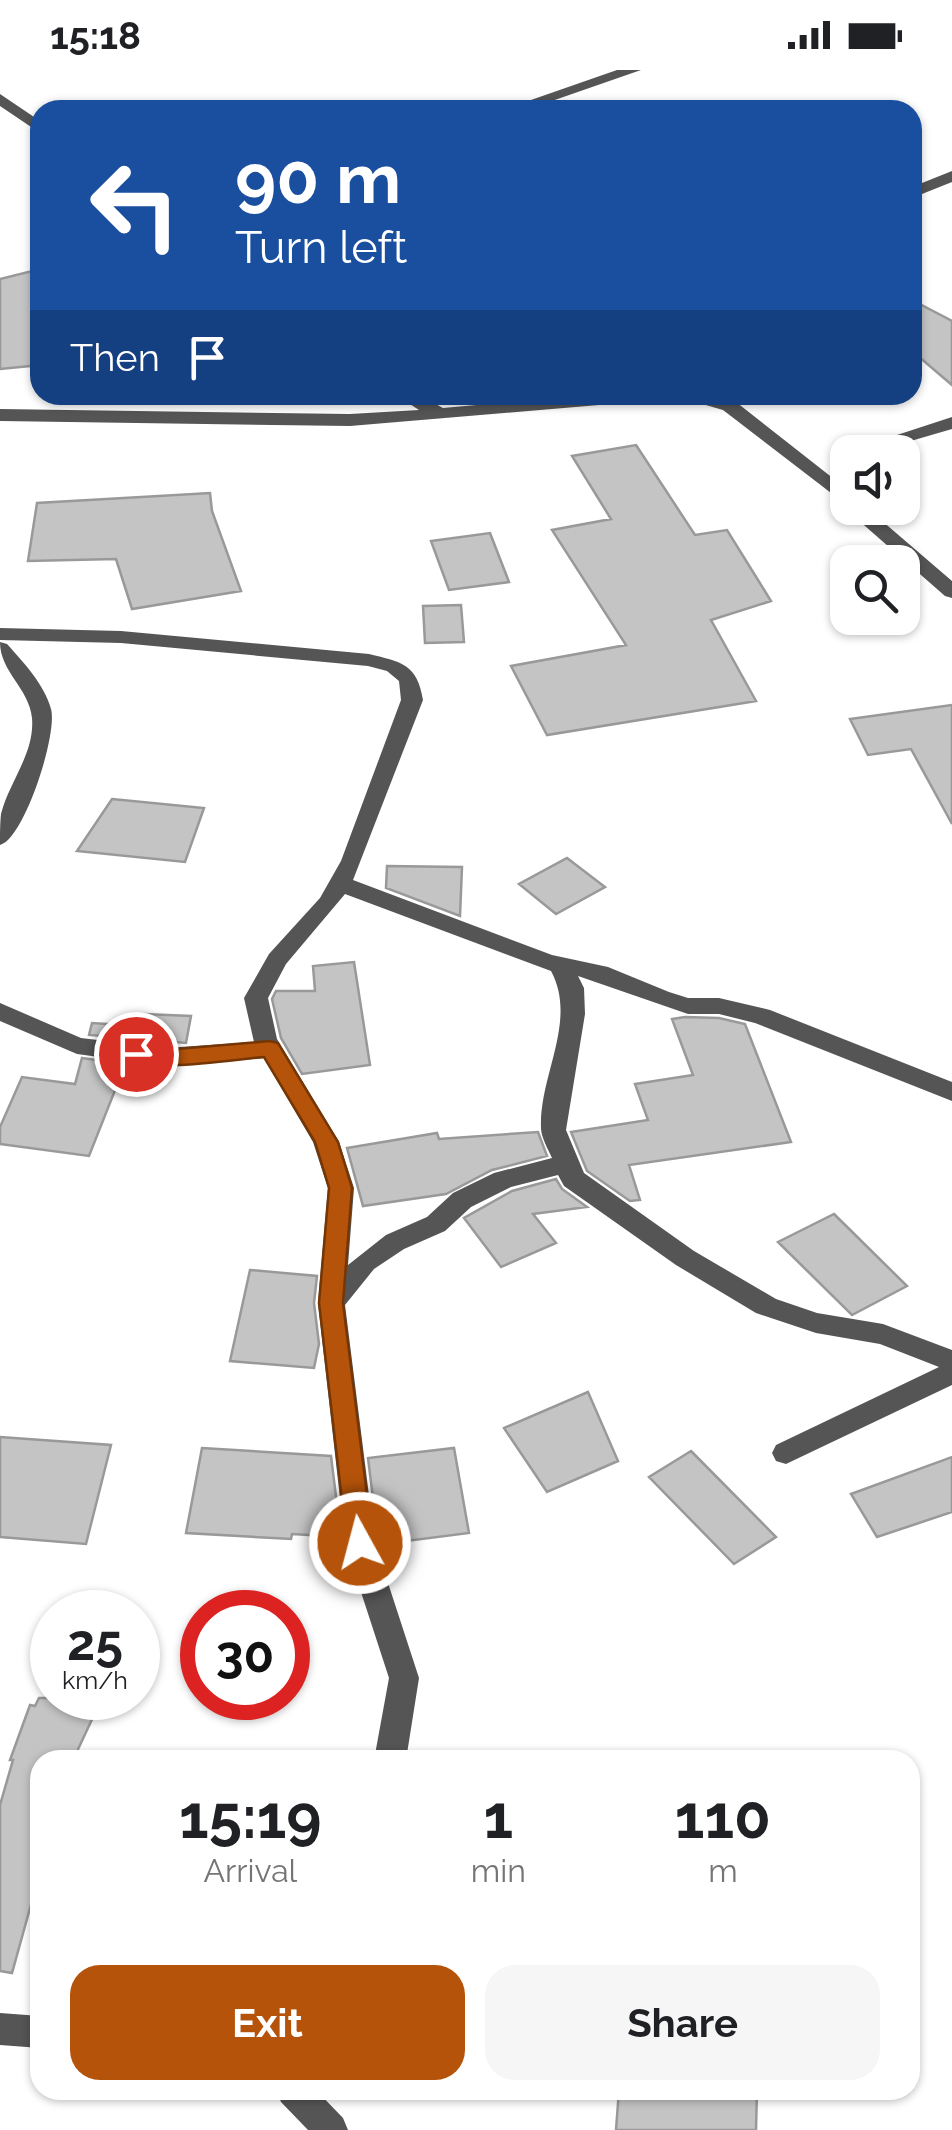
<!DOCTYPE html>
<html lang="en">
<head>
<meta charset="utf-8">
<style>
	body { margin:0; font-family:Raleway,sans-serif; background:#f6f6f6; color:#202124; height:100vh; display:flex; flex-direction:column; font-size:38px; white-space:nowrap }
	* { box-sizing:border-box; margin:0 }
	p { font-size:32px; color:#757577 }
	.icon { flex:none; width:55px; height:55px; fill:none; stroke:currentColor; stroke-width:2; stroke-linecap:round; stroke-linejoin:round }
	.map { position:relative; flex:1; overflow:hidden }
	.details { position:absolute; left:30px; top:1680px; width:890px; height:350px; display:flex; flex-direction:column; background:#fff; border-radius:30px; box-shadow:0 2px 8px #0004 }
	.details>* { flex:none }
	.guide { position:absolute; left:30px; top:30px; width:892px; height:305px; border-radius:30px; box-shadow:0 2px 8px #0004; background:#1a4fa0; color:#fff; overflow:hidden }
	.buttons { position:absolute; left:830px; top:365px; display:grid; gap:20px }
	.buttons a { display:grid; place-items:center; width:90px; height:90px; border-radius:20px; background:#fff; box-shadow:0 2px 8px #0004; font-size:50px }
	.speed { position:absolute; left:30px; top:1520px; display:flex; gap:20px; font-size:50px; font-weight:700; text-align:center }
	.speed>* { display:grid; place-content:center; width:130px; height:130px; border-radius:50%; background:#fff; box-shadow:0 2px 8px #0004; line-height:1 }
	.speed small { font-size:25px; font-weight:400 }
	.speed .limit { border:15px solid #d22; background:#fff; color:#111 }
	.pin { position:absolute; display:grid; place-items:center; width:85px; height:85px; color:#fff; margin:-42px; border:5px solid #fff; border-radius:50%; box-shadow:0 2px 10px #0007 }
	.me { position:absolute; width:110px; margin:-55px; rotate:353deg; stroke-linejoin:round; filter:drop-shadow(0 0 8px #0008) }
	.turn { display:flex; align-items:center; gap:35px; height:210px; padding:0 40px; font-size:45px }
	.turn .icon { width:130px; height:130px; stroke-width:2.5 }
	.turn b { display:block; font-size:70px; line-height:85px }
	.then { display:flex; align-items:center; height:95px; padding:0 40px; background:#0003; gap:20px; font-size:38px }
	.eta { display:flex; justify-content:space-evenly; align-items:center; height:170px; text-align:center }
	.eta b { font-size:60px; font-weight:700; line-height:70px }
	.primary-button { display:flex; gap:20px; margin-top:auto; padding:20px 40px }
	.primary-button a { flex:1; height:115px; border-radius:30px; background:#b45309; color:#fff; font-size:40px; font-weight:700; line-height:115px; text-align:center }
	.primary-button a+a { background:#f6f6f6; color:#202124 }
	.status { display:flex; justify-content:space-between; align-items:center; height:70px; padding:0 50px; background:#fff; direction:ltr }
	.status svg { height:28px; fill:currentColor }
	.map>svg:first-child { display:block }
</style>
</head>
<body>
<div class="status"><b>15:18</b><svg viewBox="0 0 49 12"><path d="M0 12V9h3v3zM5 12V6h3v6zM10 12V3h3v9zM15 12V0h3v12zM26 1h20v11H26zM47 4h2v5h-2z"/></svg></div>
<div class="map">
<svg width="952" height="2060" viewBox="0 0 952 2060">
	<rect width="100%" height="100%" fill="#fff"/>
	<path fill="#c4c4c4" stroke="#999" stroke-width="2.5" d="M40,199v96l-40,4v-90z
		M912,230l40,21v64l-40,-34z
		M636,375l59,90 32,-5 44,71 -60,19 45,81 -209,34 -36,-69 115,-21 -74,-115 59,-11 -39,-63z
		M210,423l2,18 29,80 -109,18 -16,-50 -88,2 9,-58z
		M490,463l19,49 -60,8 -18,-49z
		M461,535l3,37 -39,1 -2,-37z
		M952,635v119l-41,-75 -43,6 -18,-36z
		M112,729l92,9 -19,54 -108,-11z
		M567,788l38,29 -49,27 -37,-30z
		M387,796l75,1 -2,49 -74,-28z
		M354,892l16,103 -68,9 -21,-36 -9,-39 4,-8h39l-2,-25z
		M144,944l47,2 -5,27 -97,-8 3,-12 49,3z
		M685,947l34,1 26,6 46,118 -162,23 11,35 -10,1 -43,-30 -16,-39 77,-12 -13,-36 58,-9 -21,-56z
		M82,988l50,7h-7l-36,91 -89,-12v-17l22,-50 53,7z
		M538,1062l9,24 -55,14 -46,24 -83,12 -16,-58 90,-15 2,6z
		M556,1109l6,10 25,18 -54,7 23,29 -55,24 -37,-49 48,-27z
		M834,1144l73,72 -55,29 -74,-73z
		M250,1200l67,6 -3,27 5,41 -5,24 -84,-7z
		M588,1322l30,69 -71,31 -43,-64z
		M0,1367l111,8 -25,99 -86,-7z
		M202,1378l129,8 10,81 -49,-3 -1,5 -105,-6z
		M454,1378l15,85 -86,11 -5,-5 -10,-81z
		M691,1381l85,86 -42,27 -85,-87z
		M952,1387v55l-75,25 -26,-43z
		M39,1628h63l-29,62h-33v112l-28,101 -12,-2v-166l13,-45h-3l20,-55 5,1z
		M619,2020h138l-1,40h-140z"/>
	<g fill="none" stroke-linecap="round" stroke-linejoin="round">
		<path fill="#555" fill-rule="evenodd" d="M617,0h24l-115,40h-24z
			M0,24l40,27v12l-40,-27z
			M952,101v11l-40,16v-11z
			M396,325h23l24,13 143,-13h69l-9,6 -296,25 -350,-5v-12l350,5 69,-4z
			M671,325h34l31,7 112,88v16l-125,-96z
			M952,347v12l-79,23h-25v4l-3,-4z
			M848,436l19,2 85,73v17l-7,-2 -96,-84z
			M0,558l121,3 248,23c33,8 48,10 54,46l-70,180 199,75 56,12 61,25 19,6h31l51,12 182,72v19l-197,-78 -36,-9h-31l-110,-38 6,12 1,26 -19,116 18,43 110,78 82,48 41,14 66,11 69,26v35l-166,79 -10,-3 -4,-8 4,-8 163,-78 -59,-23 -64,-11 -60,-20 -80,-48 -112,-79 -6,-11 -47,12 -40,20 -26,24 -41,18 -30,20 -29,36 30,238 44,135 -13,82h-32l15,-82 -44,-135 -27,-240 10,-115 -15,-46 -49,-84 -99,8 -88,-12 -77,-33v-18l81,35 84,10 89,-6 -10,-44 25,-44 51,-56 21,-37 60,-161 -2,-19 -12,-10 -19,-5 -247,-23 -121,-3zM345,824l206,77c27,50 -12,104 -10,157 0,9 7,21 11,30l-58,15 -41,20 -26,24 -41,18 -38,30 6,-77 -15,-46 -62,-103 -9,-41 18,-34z
			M0,572l7,2c17,19 37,40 44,65 7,25 -27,130 -51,136 0,-9 0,-22 1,-31 8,-32 34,-61 31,-96 -3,-30 -32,-46 -32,-76z
			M0,1943l40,3v32l-40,-3z
			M276,2020h40l27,28 5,12h-40l-27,-28z"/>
	</g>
	<path fill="#b45309" stroke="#753606" stroke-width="2.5" d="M270,971l8,2 60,99 14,46 -9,115 30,240 -3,8 -10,3 -9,-3 -4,-8 -28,-240 10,-115 -14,-46 -51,-85c-29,2 -122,19 -140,-3l12,-8 29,4z"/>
</svg>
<div class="buttons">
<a><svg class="icon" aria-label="sound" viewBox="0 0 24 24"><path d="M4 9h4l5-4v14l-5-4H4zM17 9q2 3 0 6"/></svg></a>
<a><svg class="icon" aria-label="search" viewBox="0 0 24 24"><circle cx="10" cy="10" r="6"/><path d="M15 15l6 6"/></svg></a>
</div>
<div class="speed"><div>25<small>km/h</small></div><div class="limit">30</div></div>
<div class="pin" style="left:136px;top:984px;background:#d93025"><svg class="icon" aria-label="arrive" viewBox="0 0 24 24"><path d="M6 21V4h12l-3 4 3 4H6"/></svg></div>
<svg class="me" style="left:360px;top:1473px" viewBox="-20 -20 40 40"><circle r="17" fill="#b45309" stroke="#fff" stroke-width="3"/><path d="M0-11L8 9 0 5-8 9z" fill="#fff"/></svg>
<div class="guide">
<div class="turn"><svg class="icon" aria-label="left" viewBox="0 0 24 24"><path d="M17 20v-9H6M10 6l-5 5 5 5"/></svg><div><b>90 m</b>Turn left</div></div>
<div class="then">Then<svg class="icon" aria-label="arrive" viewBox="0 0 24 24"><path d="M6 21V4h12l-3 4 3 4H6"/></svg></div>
</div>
<section class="details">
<div class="eta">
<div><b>15:19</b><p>Arrival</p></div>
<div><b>1</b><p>min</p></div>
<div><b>110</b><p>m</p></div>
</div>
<div class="primary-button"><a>Exit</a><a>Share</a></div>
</section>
</div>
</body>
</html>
